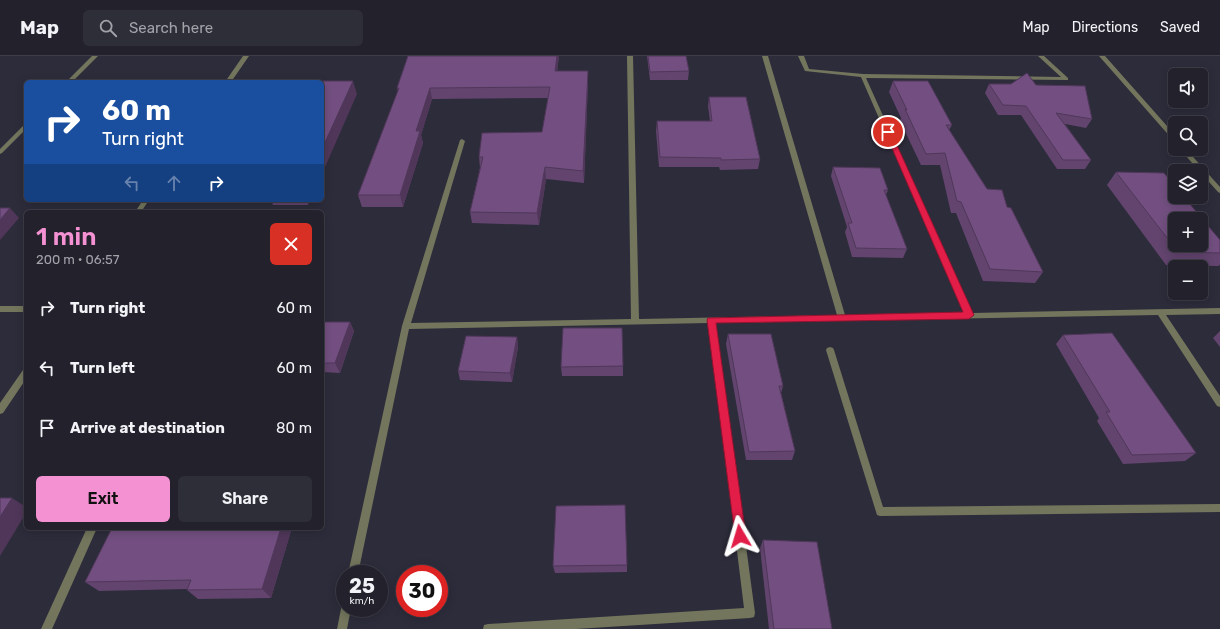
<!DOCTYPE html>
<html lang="en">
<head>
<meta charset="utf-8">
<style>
	body { margin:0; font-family:Rubik,sans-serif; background:#2e2e38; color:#f1f3f6; height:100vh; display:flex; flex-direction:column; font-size:15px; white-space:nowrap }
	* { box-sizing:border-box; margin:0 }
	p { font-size:13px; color:#a2a3a9 }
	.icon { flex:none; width:22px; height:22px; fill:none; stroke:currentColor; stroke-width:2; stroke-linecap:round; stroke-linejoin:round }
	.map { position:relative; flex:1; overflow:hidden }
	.drawer { position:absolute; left:24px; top:154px; width:300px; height:320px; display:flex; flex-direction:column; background:#22212c; border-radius:6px; box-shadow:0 2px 10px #0003,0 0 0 1px #3f3e48 }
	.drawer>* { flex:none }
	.banner { position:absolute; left:24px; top:24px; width:300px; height:122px; border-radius:6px; box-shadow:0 2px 10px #0003,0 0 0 1px #3f3e48; background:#1a4fa0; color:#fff; overflow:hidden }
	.tools { position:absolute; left:1168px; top:12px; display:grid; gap:8px }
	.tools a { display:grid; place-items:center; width:40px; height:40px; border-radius:6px; background:#22212c; box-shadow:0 2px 10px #0003,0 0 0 1px #3f3e48; font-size:20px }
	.speed { position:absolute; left:336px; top:509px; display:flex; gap:8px; font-size:20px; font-weight:700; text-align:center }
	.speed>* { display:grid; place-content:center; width:52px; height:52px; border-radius:50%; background:#22212c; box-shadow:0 2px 10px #0003,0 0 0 1px #3f3e48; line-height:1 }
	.speed small { font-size:10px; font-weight:400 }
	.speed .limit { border:6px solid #d22; background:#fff; color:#111 }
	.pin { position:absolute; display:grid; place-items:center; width:34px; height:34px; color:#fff; margin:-17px; border:2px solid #fff; border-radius:50%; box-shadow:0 1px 4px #0007 }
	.me { position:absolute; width:44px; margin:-22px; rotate:353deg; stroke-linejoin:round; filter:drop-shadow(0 0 3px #0008) }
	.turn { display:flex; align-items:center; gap:14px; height:84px; padding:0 12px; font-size:18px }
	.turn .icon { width:52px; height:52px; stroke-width:2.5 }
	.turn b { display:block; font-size:28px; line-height:34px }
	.lanes { display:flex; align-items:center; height:38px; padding:0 12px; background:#0003; justify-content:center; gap:20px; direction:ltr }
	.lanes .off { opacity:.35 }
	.round { display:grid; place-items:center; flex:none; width:42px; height:42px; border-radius:6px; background:#2e2e38 }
	.headline { display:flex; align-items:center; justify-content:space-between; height:68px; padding:0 12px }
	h1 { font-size:24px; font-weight:600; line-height:30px; color:#f491d3 }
	.primary-button { display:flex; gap:8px; margin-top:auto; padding:8px 12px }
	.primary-button a { flex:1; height:46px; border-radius:6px; background:#f491d3; color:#111; font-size:16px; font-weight:600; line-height:46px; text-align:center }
	.primary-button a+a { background:#2e2e38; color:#f1f3f6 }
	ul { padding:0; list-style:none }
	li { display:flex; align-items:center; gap:12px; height:60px; padding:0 12px }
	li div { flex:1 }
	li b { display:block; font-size:15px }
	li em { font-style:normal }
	header { display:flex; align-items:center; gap:24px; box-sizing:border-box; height:56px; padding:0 20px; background:#22212c; border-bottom:1px solid #3f3e48 }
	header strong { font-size:19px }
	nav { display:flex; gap:22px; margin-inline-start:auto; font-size:14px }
	.search { width:280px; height:36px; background:#2e2e38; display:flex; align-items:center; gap:10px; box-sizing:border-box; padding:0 14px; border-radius:6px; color:#a2a3a9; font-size:15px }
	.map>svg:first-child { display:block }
</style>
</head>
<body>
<header>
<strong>Map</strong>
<div class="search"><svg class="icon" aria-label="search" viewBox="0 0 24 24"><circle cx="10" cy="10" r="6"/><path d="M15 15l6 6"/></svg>Search here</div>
<nav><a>Map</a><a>Directions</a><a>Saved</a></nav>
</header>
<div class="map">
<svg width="1220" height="573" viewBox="0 0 1220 573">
	<rect width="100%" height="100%" fill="#2d2c3b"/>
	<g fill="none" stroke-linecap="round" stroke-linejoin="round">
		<path fill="#73765c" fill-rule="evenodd" d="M92,0h6l-26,26h-6z
			M243,0h6l-18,26h-6z
			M627,0h6l6,263 198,-4 -75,-259h6l77,259 119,-2 -103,-236 -56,-6 -7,-15h6l5,13 54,5 198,3 -23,-21h6l24,22v2l-202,-2 106,235 248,-5v6l-54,1 54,81v11l-3,-1 -59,-91 -442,8 39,290 -1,4 -4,1 -174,11h-93l1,-4 4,-1 256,-16 -35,-285 -300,6 -51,245h-10l54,-248 58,-186 2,-1 3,2 -54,182 220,-4z
			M1099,0h6l70,79v6l-2,-1z
			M26,68v5l-24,24 -2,1v-5l24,-24z
			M1180,93h6l34,38v6l-2,-1 -17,-19v-2h-2z
			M143,144h6l-8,12h-6z
			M0,250h26v6h-26z
			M830,291l3,1 1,2 49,157 337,-3v8l-340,4 -3,-1 -51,-165 1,-2z
			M26,313v10l-23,34 -3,1v-11l23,-33z
			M87,472h10l-45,101h-11z
			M345,547v5h6l-4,21h-10l5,-25z"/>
	</g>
	<path fill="#62446e" d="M408,0h151l-2,15 31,11 -4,101 -38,-4 -7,46 -67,-2 -2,-11 10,-44 -1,-11 63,-25 6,-34 -116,1 -11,36 2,8 -20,64h-41l-4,-12 40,-104 -1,-3z
		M647,0h39l3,15 -1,9h-38z
		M893,25l59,44 -3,5 38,59 20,18 36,65 -8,11 -52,-2 -27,-68h-5l-11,-48h-19l-21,-44 1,-3 -12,-26z
		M989,28l47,1 56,34 -6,9 -21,-4 26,36 -6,9h-28l-36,-54h-23l-13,-22z
		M709,41l51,62 -2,10 -38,1 -1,-3h-60l-3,-36 1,-10h53l-2,-15z
		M833,111l55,23 -2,5 21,54 -4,9 -51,-1 -7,-25 2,-5 -16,-51z
		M1116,116l104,68v25l-2,1 -52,-1 -59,-80z
		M271,144h39l-2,5h-35z
		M322,266h28l4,9 -14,42 -18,-1z
		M1220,275v16l-7,-9z
		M728,278l55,52 -2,7 14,58 -3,9h-46l-20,-116z
		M1063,279l133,118 -11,8 -62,3 -26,-43 2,-3 -43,-74z
		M517,281l1,10 -6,35 -52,-2 -2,-9z
		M623,310v10h-61l-1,-9z
		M291,475l-20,67 -73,1 -11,-9v-1l-88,2 -14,-9z
		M763,484l69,89h-63l-9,-81z
		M627,509v7l-72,1 -2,-7z"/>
	<path fill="#50375a" d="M557,0h2l-3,27 -1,-12z
		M588,15v11l-4,101 -1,-12z
		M353,25l4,13 -35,80v-25z
		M430,32l2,11 -11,36 2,8 -20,64 -3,-12 16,-64z
		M545,111l1,12 -7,46 -2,-12z
		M306,144h4l-2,5z
		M10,152l9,10 -19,22v-20z
		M350,266l4,9 -14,42 -5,-10z
		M517,281l1,10 -6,35 -2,-9z
		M12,442l14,9v6l-26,43v-39z
		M281,472h8l2,3 -20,67 -9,-9z"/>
	<path fill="#724f80" stroke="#50375a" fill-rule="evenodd" d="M408,0h149l-2,15h33l-5,100 -38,-4 -8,46 -67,-1 13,-55h-4l3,-24 60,-1 8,-45 -120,1 -14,43h4l-20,64h-42l41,-107h-2z
		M648,0h38l3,15 -39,1z
		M1027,17l9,12 49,1 7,33 -36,-6 35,47h-28l-37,-54 -23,-1 -14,-21h22z
		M323,25h30l-31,68v-65z
		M893,25h35l24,44h-6l41,64 15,1 5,17 4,1 32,64 -53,-3 -29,-67 -4,-1 -12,-48 -19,1 -21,-45 2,1z
		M709,41h37l14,62 -39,1v-2l-61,-1 -3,-36h55z
		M833,111l47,1 8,22h-4l23,59 -51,-1 -8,-25h4z
		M1116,116l48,1 11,13v11h9l36,43v13l-42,-1zM1175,163h26v26h-26z
		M0,152h10l-10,12z
		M322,266h28l-15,41h-13z
		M563,272h59l1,38 -62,1z
		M1112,277l84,120 -64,2 -26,-43h4l-47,-77z
		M728,278h43l12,52h-4l16,65 -46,1z
		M466,280l51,1 -7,36 -52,-2z
		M0,442h12l-12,19z
		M625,449l2,60 -74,1 3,-60z
		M112,472h169l-19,61 -75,1 4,-10 -106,2z
		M763,484l54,2 15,87h-58z"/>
	<path fill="#e11d48" stroke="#92132f" d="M886,75l5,1 83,183 -5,4 -253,4 30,213 -2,4 -4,2 -4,-2 -1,-4 -28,-216 1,-2 255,-6 -78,-180z"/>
</svg>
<div class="tools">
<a><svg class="icon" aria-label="sound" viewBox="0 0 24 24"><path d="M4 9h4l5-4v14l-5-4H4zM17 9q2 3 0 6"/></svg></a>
<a><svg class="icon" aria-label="search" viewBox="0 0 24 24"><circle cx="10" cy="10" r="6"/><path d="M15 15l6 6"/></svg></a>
<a><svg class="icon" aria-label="layers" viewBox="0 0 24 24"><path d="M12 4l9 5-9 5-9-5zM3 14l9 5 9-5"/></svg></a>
<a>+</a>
<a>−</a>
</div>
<div class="speed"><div>25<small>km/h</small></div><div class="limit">30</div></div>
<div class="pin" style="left:888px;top:76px;background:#d93025"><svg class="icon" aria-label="arrive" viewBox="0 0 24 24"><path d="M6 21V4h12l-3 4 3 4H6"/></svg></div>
<svg class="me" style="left:740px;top:480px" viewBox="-20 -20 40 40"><path d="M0-17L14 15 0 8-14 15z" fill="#e11d48" stroke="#fff" stroke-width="4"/></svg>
<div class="banner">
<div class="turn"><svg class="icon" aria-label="right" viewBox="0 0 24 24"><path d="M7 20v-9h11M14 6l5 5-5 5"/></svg><div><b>60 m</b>Turn right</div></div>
<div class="lanes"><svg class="icon off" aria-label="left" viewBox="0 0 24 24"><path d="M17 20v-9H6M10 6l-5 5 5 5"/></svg><svg class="icon off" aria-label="ahead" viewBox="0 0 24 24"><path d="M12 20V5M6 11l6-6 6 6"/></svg><svg class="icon" aria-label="right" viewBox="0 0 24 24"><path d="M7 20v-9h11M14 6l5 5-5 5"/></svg></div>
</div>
<section class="drawer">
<div class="headline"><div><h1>1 min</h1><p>200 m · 06:57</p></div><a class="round" style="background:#d93025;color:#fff"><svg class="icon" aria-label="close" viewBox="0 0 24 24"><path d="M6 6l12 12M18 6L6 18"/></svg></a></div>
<ul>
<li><svg class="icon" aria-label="right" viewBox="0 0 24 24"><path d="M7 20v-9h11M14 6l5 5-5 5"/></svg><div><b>Turn right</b></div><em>60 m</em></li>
<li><svg class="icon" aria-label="left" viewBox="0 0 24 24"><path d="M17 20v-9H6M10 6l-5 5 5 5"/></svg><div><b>Turn left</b></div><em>60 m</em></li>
<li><svg class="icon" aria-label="arrive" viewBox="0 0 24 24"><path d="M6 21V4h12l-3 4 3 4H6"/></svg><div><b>Arrive at destination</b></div><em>80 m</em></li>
</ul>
<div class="primary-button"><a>Exit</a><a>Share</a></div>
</section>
</div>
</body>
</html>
